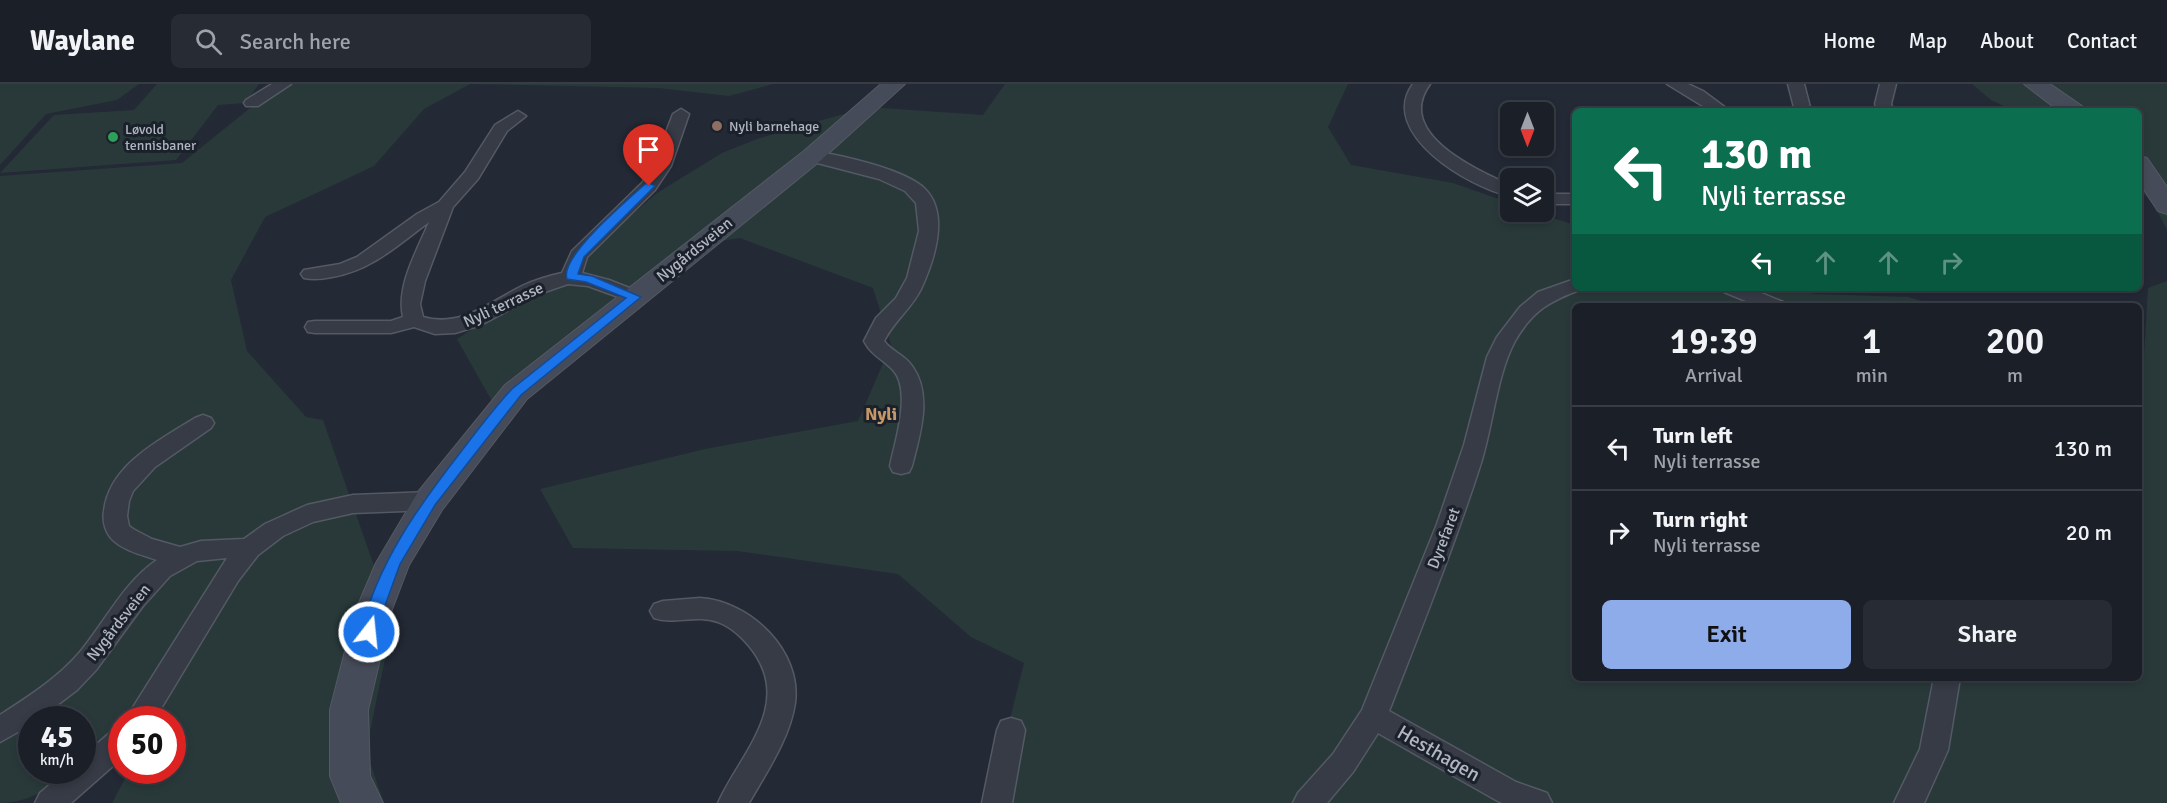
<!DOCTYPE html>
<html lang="en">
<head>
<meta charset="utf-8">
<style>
	body { margin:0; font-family:Signika,sans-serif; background:#272c34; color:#f1f3f6; height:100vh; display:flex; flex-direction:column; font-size:22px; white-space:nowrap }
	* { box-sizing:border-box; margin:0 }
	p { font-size:20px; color:#9fa2a8 }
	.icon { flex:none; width:33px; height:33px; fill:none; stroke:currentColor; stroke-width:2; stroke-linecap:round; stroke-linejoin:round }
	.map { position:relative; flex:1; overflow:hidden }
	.details { position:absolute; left:1572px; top:219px; width:570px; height:378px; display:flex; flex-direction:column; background:#1a1f28; border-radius:9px; box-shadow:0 3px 9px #0003,0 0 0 2px #383d45 }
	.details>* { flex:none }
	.hud { position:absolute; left:1572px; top:24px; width:570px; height:183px; border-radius:9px; box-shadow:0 3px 9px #0003,0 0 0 2px #383d45; background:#0b6e4f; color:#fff; overflow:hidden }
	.needle { width:39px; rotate:180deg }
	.tools { position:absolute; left:1500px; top:18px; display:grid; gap:12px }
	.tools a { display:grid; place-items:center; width:54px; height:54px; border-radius:9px; background:#1a1f28; box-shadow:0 3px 9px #0003,0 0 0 2px #383d45; font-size:30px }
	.speed { position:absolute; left:18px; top:622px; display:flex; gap:12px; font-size:30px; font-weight:700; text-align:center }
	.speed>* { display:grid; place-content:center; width:78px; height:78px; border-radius:50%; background:#1a1f28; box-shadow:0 3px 9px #0003,0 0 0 2px #383d45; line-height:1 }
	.speed small { font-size:15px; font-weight:400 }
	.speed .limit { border:9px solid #d22; background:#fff; color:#111 }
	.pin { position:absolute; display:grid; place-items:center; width:51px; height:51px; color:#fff; margin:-62px -26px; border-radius:50% 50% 50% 0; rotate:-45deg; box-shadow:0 0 6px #0007 }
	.pin .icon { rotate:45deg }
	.me { position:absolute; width:66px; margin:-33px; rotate:16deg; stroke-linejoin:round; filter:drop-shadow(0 0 4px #0008) }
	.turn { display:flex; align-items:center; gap:21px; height:126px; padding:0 30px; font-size:27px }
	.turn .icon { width:78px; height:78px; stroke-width:2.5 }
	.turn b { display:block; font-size:42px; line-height:51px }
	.lanes { display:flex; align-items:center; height:57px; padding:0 30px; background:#0003; justify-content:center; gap:30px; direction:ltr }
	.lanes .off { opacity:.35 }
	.eta { display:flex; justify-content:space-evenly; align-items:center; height:102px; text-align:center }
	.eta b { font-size:36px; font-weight:600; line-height:42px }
	.button { display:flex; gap:12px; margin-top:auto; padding:12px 30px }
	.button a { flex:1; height:69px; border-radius:9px; background:#8eabea; color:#111; font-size:24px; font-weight:600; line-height:69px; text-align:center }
	.button a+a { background:#272c34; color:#f1f3f6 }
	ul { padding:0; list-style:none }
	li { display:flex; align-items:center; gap:18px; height:84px; padding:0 30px; border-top:2px solid #383d45 }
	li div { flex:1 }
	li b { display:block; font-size:22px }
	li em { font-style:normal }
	header { display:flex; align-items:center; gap:36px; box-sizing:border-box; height:84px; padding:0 30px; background:#1a1f28; border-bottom:2px solid #383d45 }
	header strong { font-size:28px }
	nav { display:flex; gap:33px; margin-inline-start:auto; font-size:21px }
	.search { width:420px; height:54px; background:#272c34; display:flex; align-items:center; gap:15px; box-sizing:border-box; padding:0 21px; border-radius:9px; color:#9fa2a8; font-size:22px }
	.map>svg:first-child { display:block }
</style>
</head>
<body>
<header>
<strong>Waylane</strong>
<div class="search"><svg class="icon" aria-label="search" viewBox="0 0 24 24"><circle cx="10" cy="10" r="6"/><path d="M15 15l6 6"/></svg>Search here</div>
<nav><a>Home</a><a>Map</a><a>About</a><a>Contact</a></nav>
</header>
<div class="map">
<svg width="2167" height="719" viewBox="0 0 2167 719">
	<rect width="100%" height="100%" fill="#232935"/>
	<path fill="#29393a" d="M0,0h139l-22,16 -71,14 -46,51z
		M157,0h102l-14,19 -27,2 -42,55 -176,13 54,-58 80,-5z
		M280,0h493l-44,12 -70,-8 -189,-4 -46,25 -50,57 -109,51 -34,63 16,71 59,66 17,3 70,200 -27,131 18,52h-272l17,-32h43v-51h-50l-1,43 -28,-29 -10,13 -1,-27h-50v51h33c-15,20 -40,32 -65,32v-627l182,-13z
		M1005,0h343l-20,43 23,38 102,18 57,20v9h23l42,13v63h200l41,6 92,3 30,9h-363v372h564v-289h3l6,-101 19,-7v522h-1178l35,-140 -53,-26 -73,-63 -161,-23 -164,-3 -33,-59 165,-40 153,-28 33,-76 -18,-57 -133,-50 -34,5 -208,169 -41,-73 121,-78 79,-68 65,-40 35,-14 111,-32 115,8z
		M1972,0h195v146l-13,-26 -15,-15v-78h-125l-23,-11z"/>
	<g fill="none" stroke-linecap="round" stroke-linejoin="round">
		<g stroke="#545964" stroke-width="3">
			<path id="street" d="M272,0h19l-33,22h-12l-2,-3 2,-3z
				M1413,0h17c-36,49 45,85 80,101v11c-40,-8 -133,-63 -97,-112z
				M1667,0h21l15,7 27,20h-19z
				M1788,0h16l7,27h-16z
				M1880,0h16l-5,20 3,7h-16l-3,-7z
				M681,25l8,5 -18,52 -16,24 -68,67 -5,16 27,7 33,13 3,4 -3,4 -7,2 -47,-17 -20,-2 -32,11 -55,30 -26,8 -20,1 -21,-7 -23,6h-76l-7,-1 -3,-5 3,-5 7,-1h76l12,-4c-7,-31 14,-66 26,-95 -31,23 -57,48 -97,55 -9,2 -19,3 -28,1l-3,-4 3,-4 36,-6 17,-7 60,-43 22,-12 26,-30 30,-47 23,-14 8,5 -19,15 -29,48 -25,28 -28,74 -5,23 3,13c38,11 67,-15 99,-31 13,-6 26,-10 40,-13l10,-22 70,-68 11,-17 20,-52z
				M812,67c28,4 93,18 113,38 25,25 9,72 -4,100 -10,20 -27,32 -37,52 8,11 21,14 28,25 21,29 8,68 0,100l-3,6 -8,2 -8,-2 -3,-6c5,-24 22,-76 3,-96 -10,-11 -22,-15 -29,-29l12,-23 20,-20 11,-20 12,-47 -3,-28 -11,-12 -26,-12 -73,-19 -3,-4 3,-4z
				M1544,110h31v10h-31z
				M1575,195v9l7,1c-32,12 -49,21 -67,52 -18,33 -22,84 -34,122 -27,84 -60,166 -92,248l127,71 31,11 5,10h-50l-6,-3 -118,-67 -25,39 -26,31h-34l5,-10 35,-39 29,-44 75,-186 27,-79 23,-88 10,-20 23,-30 18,-15z
				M1721,204h28l34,14 3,4h-28l-34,-14z
				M203,331l8,3 3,5 -3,5 -56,39 -22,24 -4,10 -2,15 2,10 4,3 19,10 28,8 21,-6 43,-2 21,-15 42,-19 46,-10 77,-3 8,3 4,6 -4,6 -8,3 -77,3 -40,9 -30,14 -25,19 -20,26 -84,139h-29l102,-162 -30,3 -27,15 -27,30 -47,64 -19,20 -33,25 -6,5h-6v4l-32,18v-27c28,-18 58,-37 80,-63 25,-30 44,-70 77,-92 -14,-5 -32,-9 -43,-19 -8,-7 -12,-19 -10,-30 5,-46 56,-71 91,-93z
				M700,514c50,3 102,53 95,105 -5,35 -29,70 -46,100h-31c22,-49 75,-97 35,-152 -9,-12 -21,-24 -35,-29 -21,-8 -44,3 -64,-4l-4,-7 4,-7 9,-3z
				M1934,594h26l-12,72 -24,53h-30l26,-54z
				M1011,634l10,3 4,9 -13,73h-30l15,-73 4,-9z
				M122,644v30l-51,45h-36l5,-10 26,-22h16v-14l30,-26z"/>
		</g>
		<g stroke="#545964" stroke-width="2">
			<path id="secondary" d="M881,0h24l-85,77 -293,238 -85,111 -33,55 -18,47 -23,98 2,66 13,27h-42l-11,-27v-66l25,-98 21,-49 42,-71 87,-107 299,-234z
				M2024,0h26l32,22 3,5h-26z
				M2139,72l8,2 20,29v27l-9,-3 -19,-29z"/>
		</g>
		<use href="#street" fill="#363b46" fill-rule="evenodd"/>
		<use href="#secondary" fill="#454b58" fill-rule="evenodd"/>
	</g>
	<path fill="#1a73e8" stroke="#114b97" stroke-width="1.5" d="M649,99l6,3 -71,71 -6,17 14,2 49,21 -120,98 -86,110 -35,59 -26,72 -5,2 -6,-2 -2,-4c16,-68 57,-125 99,-179 17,-22 33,-44 52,-64l114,-91 -40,-16 -19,-3c-8,-22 61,-79 78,-95z"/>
	<circle fill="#8d6e63" stroke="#1b212a" stroke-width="2" cx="717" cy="42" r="6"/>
	<circle fill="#2e9e5b" stroke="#1b212a" stroke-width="2" cx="113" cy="53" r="6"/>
	<g text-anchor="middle" stroke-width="6" stroke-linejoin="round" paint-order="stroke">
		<g font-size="14" fill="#b1b6c2" stroke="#1b212a" text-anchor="start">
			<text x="729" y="47">Nyli barnehage</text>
			<text x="125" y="50">Løvold<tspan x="125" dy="16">tennisbaner</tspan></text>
		</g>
		<g font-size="16" fill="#b1b6c2" stroke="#1b212a">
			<text transform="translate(694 165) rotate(-39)" y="6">Nygårdsveien</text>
			<text transform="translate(503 220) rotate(-25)" y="6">Nyli terrasse</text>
			<text transform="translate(1443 454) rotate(-69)" y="6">Dyrefaret</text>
			<text transform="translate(118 538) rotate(-52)" y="6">Nygårdsveien</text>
		</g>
		<g font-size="18" font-weight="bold" fill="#c69768" stroke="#1b212a">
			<text x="881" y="336">Nyli</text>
		</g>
		<g font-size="20" fill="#b1b6c2" stroke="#1b212a">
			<text transform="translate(1439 669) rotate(30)" y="7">Hesthagen</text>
		</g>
	</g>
</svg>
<div class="tools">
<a><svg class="needle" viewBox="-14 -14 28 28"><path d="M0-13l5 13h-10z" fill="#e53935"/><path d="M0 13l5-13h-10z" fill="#9fa2a8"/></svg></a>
<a><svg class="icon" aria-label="layers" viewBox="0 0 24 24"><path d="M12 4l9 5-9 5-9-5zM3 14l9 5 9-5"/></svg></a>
</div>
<div class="speed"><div>45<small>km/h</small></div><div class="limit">50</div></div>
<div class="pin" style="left:649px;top:102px;background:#d93025"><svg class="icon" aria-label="arrive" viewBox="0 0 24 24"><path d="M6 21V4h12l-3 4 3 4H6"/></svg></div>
<svg class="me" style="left:369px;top:548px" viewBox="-20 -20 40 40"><circle r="17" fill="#1a73e8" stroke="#fff" stroke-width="3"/><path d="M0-11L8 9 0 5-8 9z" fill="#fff"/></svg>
<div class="hud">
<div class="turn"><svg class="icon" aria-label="left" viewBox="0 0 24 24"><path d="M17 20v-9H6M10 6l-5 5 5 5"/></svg><div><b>130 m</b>Nyli terrasse</div></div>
<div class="lanes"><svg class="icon" aria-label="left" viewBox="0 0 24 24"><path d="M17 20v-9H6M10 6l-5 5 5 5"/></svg><svg class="icon off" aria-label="ahead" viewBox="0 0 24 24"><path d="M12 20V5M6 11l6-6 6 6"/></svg><svg class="icon off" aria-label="ahead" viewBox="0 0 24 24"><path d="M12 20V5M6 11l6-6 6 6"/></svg><svg class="icon off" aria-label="right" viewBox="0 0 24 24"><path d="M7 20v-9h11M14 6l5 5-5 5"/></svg></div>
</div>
<section class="details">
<div class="eta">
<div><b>19:39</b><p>Arrival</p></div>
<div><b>1</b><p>min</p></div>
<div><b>200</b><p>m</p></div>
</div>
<ul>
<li><svg class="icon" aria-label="left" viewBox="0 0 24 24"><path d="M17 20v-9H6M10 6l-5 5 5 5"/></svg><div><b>Turn left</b><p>Nyli terrasse</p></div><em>130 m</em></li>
<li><svg class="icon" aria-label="right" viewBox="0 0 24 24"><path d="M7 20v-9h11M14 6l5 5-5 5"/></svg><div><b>Turn right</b><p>Nyli terrasse</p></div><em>20 m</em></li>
</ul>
<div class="button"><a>Exit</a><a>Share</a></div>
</section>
</div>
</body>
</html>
